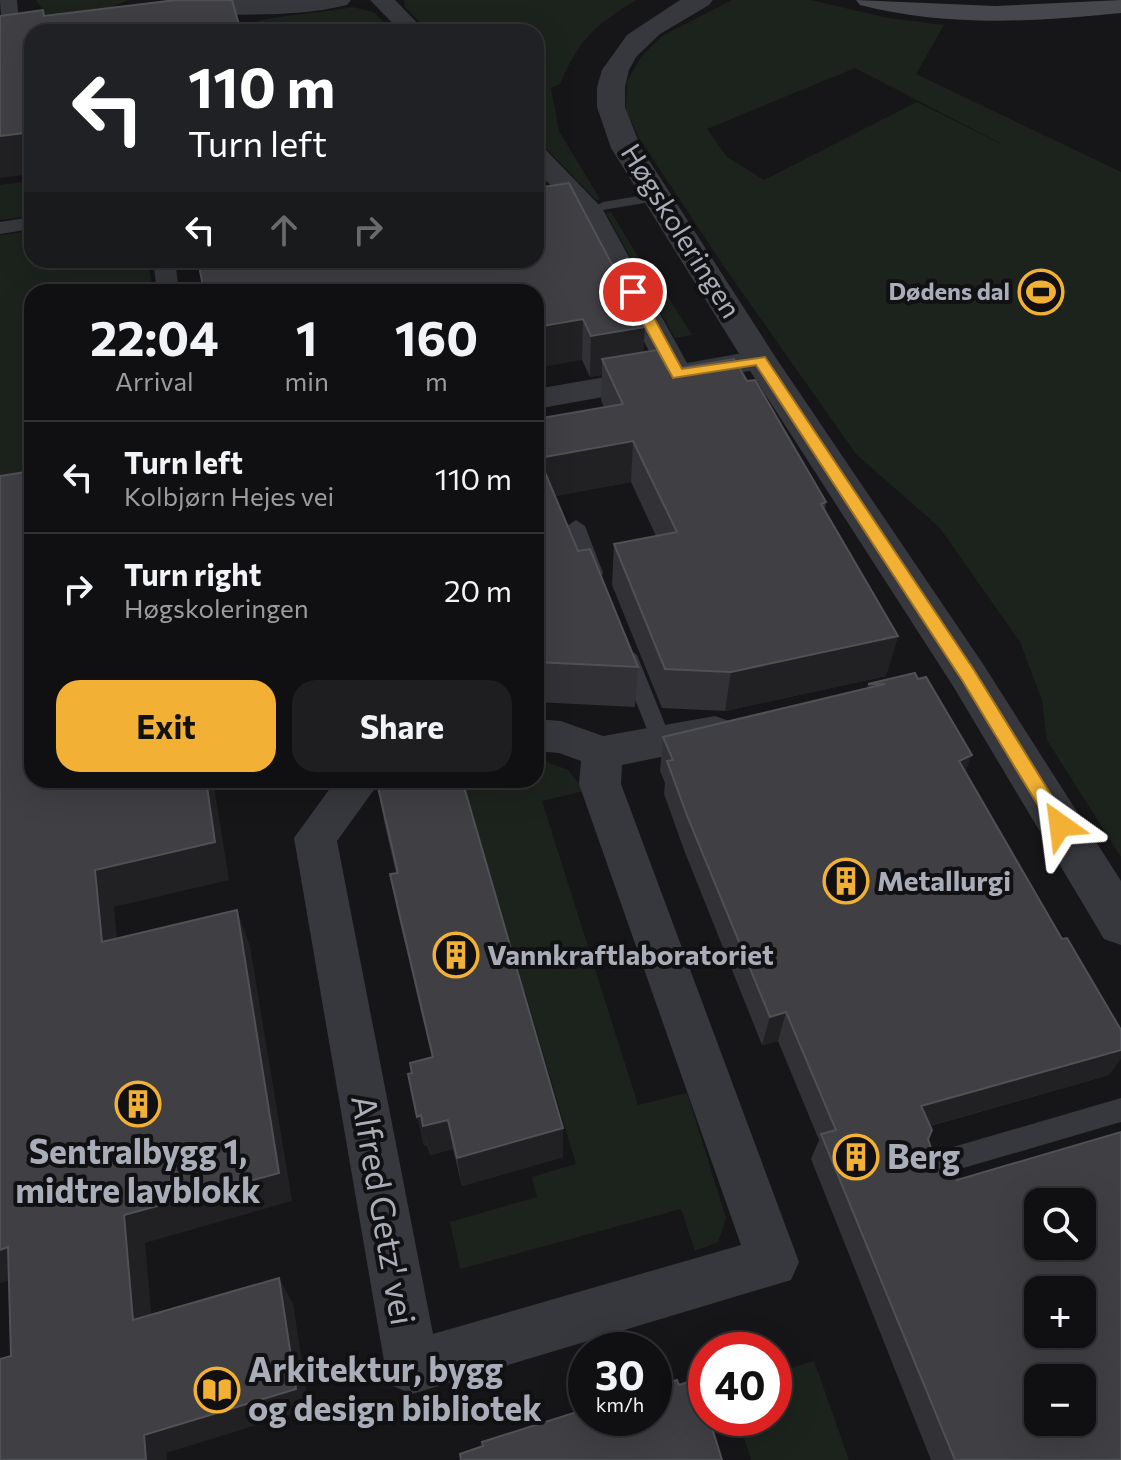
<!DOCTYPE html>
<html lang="en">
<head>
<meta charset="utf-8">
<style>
	body { margin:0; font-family:Commissioner,sans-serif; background:#1e1e20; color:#f1f3f6; height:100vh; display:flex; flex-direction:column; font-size:30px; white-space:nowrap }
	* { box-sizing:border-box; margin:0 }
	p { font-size:26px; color:#9c9d9f }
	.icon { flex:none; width:44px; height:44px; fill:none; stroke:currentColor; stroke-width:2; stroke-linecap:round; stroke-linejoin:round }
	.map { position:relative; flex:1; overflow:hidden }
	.sheet { position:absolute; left:24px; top:284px; width:520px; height:504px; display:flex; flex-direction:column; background:#101012; border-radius:24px; box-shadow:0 8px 32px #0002,0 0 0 2px #303032 }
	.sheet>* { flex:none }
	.guide { position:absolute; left:24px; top:24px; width:520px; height:244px; border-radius:24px; box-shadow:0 8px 32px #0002,0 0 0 2px #303032; background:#202124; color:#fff; overflow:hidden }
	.buttons { position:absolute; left:1024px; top:1188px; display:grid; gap:16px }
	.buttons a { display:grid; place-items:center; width:72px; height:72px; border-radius:16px; background:#101012; box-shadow:0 8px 32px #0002,0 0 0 2px #303032; font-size:40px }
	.speed { position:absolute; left:568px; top:1332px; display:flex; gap:16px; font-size:40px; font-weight:700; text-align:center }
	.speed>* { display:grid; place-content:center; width:104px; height:104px; border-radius:50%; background:#101012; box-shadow:0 8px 32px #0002,0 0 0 2px #303032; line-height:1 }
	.speed small { font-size:20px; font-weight:400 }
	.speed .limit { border:12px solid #d22; background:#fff; color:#111 }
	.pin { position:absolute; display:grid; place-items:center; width:68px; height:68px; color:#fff; margin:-34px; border:4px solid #fff; border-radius:50%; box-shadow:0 2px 8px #0007 }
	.me { position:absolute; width:88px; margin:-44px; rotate:329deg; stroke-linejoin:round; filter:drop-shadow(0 0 6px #0008) }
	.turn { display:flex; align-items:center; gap:28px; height:168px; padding:0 32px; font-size:36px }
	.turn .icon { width:104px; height:104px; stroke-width:2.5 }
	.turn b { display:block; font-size:56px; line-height:68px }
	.lanes { display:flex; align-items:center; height:76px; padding:0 32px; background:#0003; justify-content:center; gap:40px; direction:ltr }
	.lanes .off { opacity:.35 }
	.eta { display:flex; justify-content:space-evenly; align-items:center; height:136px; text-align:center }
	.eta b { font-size:48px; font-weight:700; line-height:56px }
	.action { display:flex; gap:16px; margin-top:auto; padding:16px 32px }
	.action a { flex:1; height:92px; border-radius:24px; background:#f2b134; color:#111; font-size:32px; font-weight:700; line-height:92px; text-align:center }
	.action a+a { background:#1e1e20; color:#f1f3f6 }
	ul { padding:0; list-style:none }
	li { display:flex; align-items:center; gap:24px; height:112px; padding:0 32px; border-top:2px solid #303032 }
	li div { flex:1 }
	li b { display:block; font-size:30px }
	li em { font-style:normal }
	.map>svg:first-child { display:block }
</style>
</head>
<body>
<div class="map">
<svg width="1121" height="1460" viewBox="0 0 1121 1460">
	<rect width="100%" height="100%" fill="#161618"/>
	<path fill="#1c231d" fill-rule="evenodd" d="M36,0h92l-32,14 -56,4 1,-11z
		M404,0h232c-42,26 -56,38 -76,84l-9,4 8,43 41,68 -4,1 -60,-62v-106h-106l-25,-25z
		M732,0h78l78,18 56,7 -28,49 205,98v685l-74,-117 -5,-40 -22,-58 -80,-114 -84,-74 -131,-186 -86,-130 -13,-28 1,-28 14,-25 21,-21zM855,68l145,75 1,1 -84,-42 -153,78 -37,-23 -20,-28z
		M352,7l22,5 19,20h-139l-2,-8c10,-8 80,-12 100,-17z
		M32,181v35l-32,4v-35z
		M611,212l47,78 5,-1 29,46 -17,3 -69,-125z
		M32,231v29h116l5,32h-121v182l-32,6v-245z
		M536,758l32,12 16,21 -42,10 96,304 49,-12 39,125 -8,24 -23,9 -14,-42 -221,60 -10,-47 87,-25 -5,-20 44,-13 -108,-364 -38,-20h106z
		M814,1361l35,99h-98l-13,-42h36v-45z"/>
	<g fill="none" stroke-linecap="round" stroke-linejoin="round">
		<path fill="#37383d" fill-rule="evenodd" d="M657,193l7,4 -2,3 -59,10 -7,-4 7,-4z
			M576,520l9,6 18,47 -3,5 -6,2 -9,-7 -18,-47z
			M627,648l10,7 36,89 -3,6h-14l-3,-6 -36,-89z
			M1121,1098v24l-192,56 -9,-3 -4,-9 4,-9 9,-3z"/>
		<path fill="#37383d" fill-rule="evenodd" d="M0,0h17l4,46 -3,4 -6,1 -9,-5z
			M32,217v12l-32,5v-12z
			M153,260h22l4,32h-22z"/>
		<path fill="#37383d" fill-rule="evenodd" d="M218,0h133l-4,5c-55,14 -113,7 -169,12l-8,-2 -4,-5 4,-5z
			M370,0h25l31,32h-25z
			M536,147l9,2 57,59 85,155 73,-13 11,3 5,7 -5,7 -235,42v-20l122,-21 -82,-156 -40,-42z
			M715,716l14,5 6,11 -6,11 -107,22 -1,19 178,478 -8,18 -379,114 -19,-8 -8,-19 -91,-529 42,-58h45l-44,61 96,493 308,-89 -162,-461 2,-23 -22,-8 -23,-2v-32l25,2 42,15z"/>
		<path fill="#37383d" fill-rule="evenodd" d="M680,0h33l-4,5 -49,29 -24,23 -7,13 -4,17v20l16,41 135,210 207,306 138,217v64l-17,-6 -151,-253 -210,-326 -132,-212 -14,-41v-20l5,-17 25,-35z"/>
		<path fill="#45474d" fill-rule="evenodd" d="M856,0l139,6 126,-6v13c-88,9 -175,14 -261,-8z"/>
	</g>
	<path fill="#323236" d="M198,260l447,67 -2,25 25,18 79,11 79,121 -1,8 73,126 -12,40 -161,35 -63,-3 -50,-123 2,-41 42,-8 -25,-54 -76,14 23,55 60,116 -3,40 -99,-5v-283l68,-12 -3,-7 1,-25 -12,2 -8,-17z
		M915,673l57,82 -7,16 144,304 -179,51 -2,13 4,12 25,29 164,280h-190l-120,-301 8,-19 -41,-99 -16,4 -78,-195 -20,-56 1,-11 -5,-12 3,-34 204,-48 1,-5z
		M377,783l186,345v29l-101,29 -9,-37 -23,6 -3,-10 -3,1 -16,-72 4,-1 20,-15 -35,-148 -7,-36 6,-1 -12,-52z"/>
	<path fill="#212124" d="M32,132v42l-32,4v-42z
		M583,319l-1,41 -46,8v-41z
		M645,327l-3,41 -40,-9v16l-12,2 1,-41z
		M633,441l-2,41 -91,17 -1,-41z
		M898,636l-12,40 -161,35 6,-39z
		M972,755l-14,33 1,-27z
		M206,780h7l16,100 -115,27 7,71 -19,-36 -7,-72z
		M237,910l13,36 42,255 -147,42 9,100 -21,-23 -9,-105z
		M786,1012l-8,29 -16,4 8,-28z
		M1121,1050v9l-12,16 -202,57 14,-26z
		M421,1115l6,30 -3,1 -7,-29z
		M448,1120l5,29 -23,6 -7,-29z
		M563,1128v29l-101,29 -5,-28z
		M8,1247l27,26 -35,10v-33z
		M279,1278l14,25 16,106 -143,44 1,7h-21l-2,-25z"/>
	<path fill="#3f3f44" stroke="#4f5156" stroke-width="2" fill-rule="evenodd" d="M176,0h56l9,32h-209v100l-32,4v-120l43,-6 1,6z
		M569,183l76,144 -54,9 -8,-17 -47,8v-35h-332l-6,-32h338v-72z
		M657,350l11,20 66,-11 13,22 8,-1 71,122 -5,2 77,132 -167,36 -66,-3 -51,-125 63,-12 -44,-91 -94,17 39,93 12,-2 48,118 -102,-5v-243l87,-15 -21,-45z
		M32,471v309h174l9,62 -120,28 7,72 135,-32 42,263 -155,42 9,105 146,-42 17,111 -152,46 2,25h-146v-101l11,-3 -3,-109 -8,3v-774z
		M915,673l3,6 8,-2 46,78 -13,6 103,178 5,-1 54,92v20l-200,56 11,24 -4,9 4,12 13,5 12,24 164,-48v328h-166l-134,-326 15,-4 -50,-118 -16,5 -82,-199 -21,-57 6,-1 -10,-23 222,-53h-17zM1038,1202h44v44h-44zM1038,1290h44v44h-44zM1038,1378h44v44h-44z
		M390,780h72l101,348 -106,30 -9,-38 -25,6 -2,-11 -4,2 -9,-43 4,-1 -2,-10 23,-6 -43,-183 8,-1 -21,-90z
		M697,1379l9,30v9h3l13,42h-261l-1,-6 23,-8 -1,-4 104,-33v9h68v-31l23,-7 2,5z"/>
	<path fill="#f2b134" stroke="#9d7322" stroke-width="2" d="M628,289l12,3 42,77 83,-12 209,313 92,149 3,6 -3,5h-13l-91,-150 -206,-315 -83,13 -47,-86z"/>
	<defs>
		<g id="stadium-ring" transform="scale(2.3)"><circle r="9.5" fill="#111113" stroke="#f2b134" stroke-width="1.5"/><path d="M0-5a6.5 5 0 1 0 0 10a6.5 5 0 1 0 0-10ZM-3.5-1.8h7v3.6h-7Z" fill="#f2b134"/></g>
		<g id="building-ring" transform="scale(2.3)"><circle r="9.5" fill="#111113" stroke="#f2b134" stroke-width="1.5"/><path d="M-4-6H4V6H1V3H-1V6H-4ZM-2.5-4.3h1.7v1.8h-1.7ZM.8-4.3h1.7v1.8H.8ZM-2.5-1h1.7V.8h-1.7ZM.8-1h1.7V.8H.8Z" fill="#f2b134"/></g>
		<g id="library-ring" transform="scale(2.3)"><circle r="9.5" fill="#111113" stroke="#f2b134" stroke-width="1.5"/><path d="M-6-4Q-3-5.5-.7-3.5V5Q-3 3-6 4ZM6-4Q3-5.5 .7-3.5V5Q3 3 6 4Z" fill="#f2b134"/></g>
	</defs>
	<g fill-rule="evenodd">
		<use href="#stadium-ring" x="1041" y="292"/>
		<use href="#building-ring" x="846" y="881"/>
		<use href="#building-ring" x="456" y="955"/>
		<use href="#building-ring" x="138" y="1104"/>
		<use href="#building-ring" x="856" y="1157"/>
		<use href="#library-ring" x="217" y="1390"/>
	</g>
	<g text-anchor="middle" stroke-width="8" stroke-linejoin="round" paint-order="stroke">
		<g font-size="24" font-weight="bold" fill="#a8adb8" stroke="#111113" text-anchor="end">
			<text x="1010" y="300">Dødens dal</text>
		</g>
		<g font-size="28" fill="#a8adb8" stroke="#111113">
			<text transform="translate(681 231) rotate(58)" y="10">Høgskoleringen</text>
		</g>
		<g font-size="28" font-weight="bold" fill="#a8adb8" stroke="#111113" text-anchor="start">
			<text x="877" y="891">Metallurgi</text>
			<text x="487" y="965">Vannkraftlaboratoriet</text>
		</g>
		<g font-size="34" font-weight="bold" fill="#a8adb8" stroke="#111113" text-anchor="start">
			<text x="138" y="1164" text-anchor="middle">Sentralbygg 1,<tspan x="138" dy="39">midtre lavblokk</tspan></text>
			<text x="887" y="1169">Berg</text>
			<text x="248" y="1382">Arkitektur, bygg<tspan x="248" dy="39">og design bibliotek</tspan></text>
		</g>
		<g font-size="34" fill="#a8adb8" stroke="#111113">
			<text transform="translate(383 1210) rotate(80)" y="12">Alfred Getz' vei</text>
		</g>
	</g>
</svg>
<div class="buttons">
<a><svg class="icon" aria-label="search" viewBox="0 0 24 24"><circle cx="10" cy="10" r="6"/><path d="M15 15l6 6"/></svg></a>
<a>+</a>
<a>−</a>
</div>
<div class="speed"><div>30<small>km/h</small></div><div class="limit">40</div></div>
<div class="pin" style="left:633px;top:292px;background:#d93025"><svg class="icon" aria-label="arrive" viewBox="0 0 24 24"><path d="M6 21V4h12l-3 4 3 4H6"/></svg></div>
<svg class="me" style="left:1060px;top:825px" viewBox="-20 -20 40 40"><path d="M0-17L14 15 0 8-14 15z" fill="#f2b134" stroke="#fff" stroke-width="4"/></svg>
<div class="guide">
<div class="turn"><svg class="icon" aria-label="left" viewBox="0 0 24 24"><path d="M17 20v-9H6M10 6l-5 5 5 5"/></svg><div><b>110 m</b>Turn left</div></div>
<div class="lanes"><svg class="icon" aria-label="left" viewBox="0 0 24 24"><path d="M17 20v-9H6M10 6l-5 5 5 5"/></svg><svg class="icon off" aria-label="ahead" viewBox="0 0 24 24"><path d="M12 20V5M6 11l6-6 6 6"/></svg><svg class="icon off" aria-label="right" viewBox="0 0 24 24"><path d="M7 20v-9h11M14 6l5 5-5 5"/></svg></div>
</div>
<section class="sheet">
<div class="eta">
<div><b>22:04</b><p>Arrival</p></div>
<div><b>1</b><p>min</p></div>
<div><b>160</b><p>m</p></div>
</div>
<ul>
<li><svg class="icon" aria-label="left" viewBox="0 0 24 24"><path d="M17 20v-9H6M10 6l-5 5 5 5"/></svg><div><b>Turn left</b><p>Kolbjørn Hejes vei</p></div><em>110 m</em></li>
<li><svg class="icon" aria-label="right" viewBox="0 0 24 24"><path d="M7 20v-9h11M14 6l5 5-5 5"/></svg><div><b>Turn right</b><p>Høgskoleringen</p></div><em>20 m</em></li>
</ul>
<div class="action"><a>Exit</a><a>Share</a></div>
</section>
</div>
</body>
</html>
